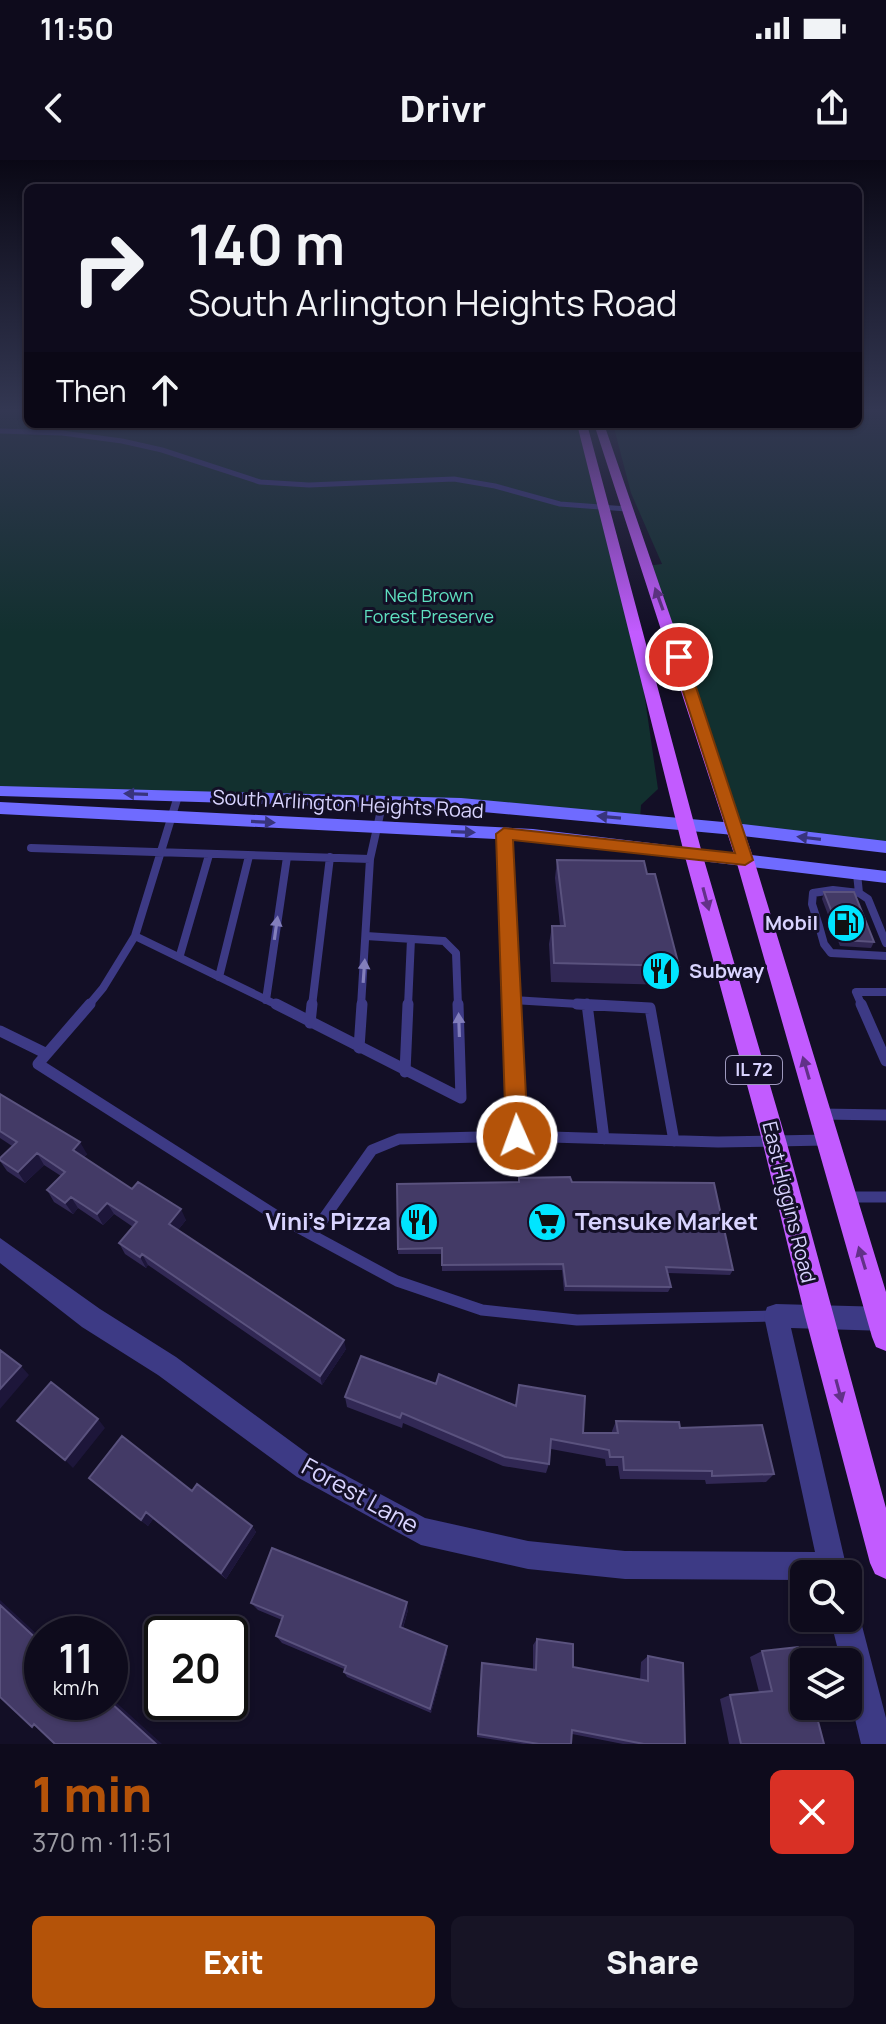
<!DOCTYPE html>
<html lang="en">
<head>
<meta charset="utf-8">
<style>
	body { margin:0; font-family:Manrope,sans-serif; background:#171425; color:#f1f3f6; height:100vh; display:flex; flex-direction:column; font-size:30px; white-space:nowrap }
	* { box-sizing:border-box; margin:0 }
	p { font-size:26px; color:#9b9ba3 }
	.icon { flex:none; width:44px; height:44px; fill:none; stroke:currentColor; stroke-width:2; stroke-linecap:round; stroke-linejoin:round }
	.map { position:relative; height:1584px; overflow:hidden }
	.sheet { display:flex; flex-direction:column; background:#0e0b1c; flex:1 }
	.sheet>* { flex:none }
	.hud { position:absolute; left:24px; top:24px; width:838px; height:244px; border-radius:12px; box-shadow:0 2px 6px #0004,0 0 0 2px #2e2b3b; background:#0e0b1c; color:#f1f3f6; overflow:hidden }
	.tools { position:absolute; left:790px; top:1400px; display:grid; gap:16px }
	.tools a { display:grid; place-items:center; width:72px; height:72px; border-radius:12px; background:#0e0b1c; box-shadow:0 2px 6px #0004,0 0 0 2px #2e2b3b; font-size:40px }
	.speed { position:absolute; left:24px; top:1456px; display:flex; gap:16px; font-size:40px; font-weight:700; text-align:center }
	.speed>* { display:grid; place-content:center; width:104px; height:104px; border-radius:50%; background:#0e0b1c; box-shadow:0 2px 6px #0004,0 0 0 2px #2e2b3b; line-height:1 }
	.speed small { font-size:20px; font-weight:400 }
	.speed .limit { border:4px solid #111; border-radius:12px; background:#fff; color:#111 }
	.pin { position:absolute; display:grid; place-items:center; width:68px; height:68px; color:#fff; margin:-34px; border:4px solid #fff; border-radius:50%; box-shadow:0 2px 8px #0007 }
	.me { position:absolute; width:88px; margin:-44px; rotate:358deg; stroke-linejoin:round; filter:drop-shadow(0 0 6px #0008) }
	.turn { display:flex; align-items:center; gap:28px; height:168px; padding:0 32px; font-size:36px }
	.turn .icon { width:104px; height:104px; stroke-width:2.5 }
	.turn b { display:block; font-size:56px; line-height:68px }
	.then { display:flex; align-items:center; height:76px; padding:0 32px; background:#0003; gap:16px; font-size:30px }
	.round { display:grid; place-items:center; flex:none; width:84px; height:84px; border-radius:12px; background:#171425 }
	.headline { display:flex; align-items:center; justify-content:space-between; height:136px; padding:0 32px }
	h1 { font-size:48px; font-weight:800; line-height:60px; color:#b45309 }
	.action { display:flex; gap:16px; margin-top:auto; padding:16px 32px }
	.action a { flex:1; height:92px; border-radius:12px; background:#b45309; color:#fff; font-size:32px; font-weight:800; line-height:92px; text-align:center }
	.action a+a { background:#171425; color:#f1f3f6 }
	.status { display:flex; justify-content:space-between; align-items:center; height:56px; padding:0 40px; background:#0e0b1c; direction:ltr }
	.status svg { height:22px; fill:currentColor }
	header { display:flex; justify-content:space-between; align-items:center; height:104px; padding:0 32px; background:#0e0b1c; font-size:36px; font-weight:800 }
	.map>svg:first-child { display:block }
</style>
</head>
<body>
<div class="status"><b>11:50</b><svg viewBox="0 0 49 12"><path d="M0 12V9h3v3zM5 12V6h3v6zM10 12V3h3v9zM15 12V0h3v12zM26 1h20v11H26zM47 4h2v5h-2z"/></svg></div>
<header><svg class="icon" aria-label="back" viewBox="0 0 24 24"><path d="M15 5l-7 7 7 7"/></svg>Drivr<svg class="icon" aria-label="share" viewBox="0 0 24 24"><path d="M12 15V3M7 8l5-5 5 5M5 13v7h14v-7"/></svg></header>
<div class="map">
<svg width="886" height="1584" viewBox="0 0 886 1584">
	<rect width="100%" height="100%" fill="#130f26"/>
	<path fill="#12302f" d="M0,250h28v14h553l54,205 23,160 -17,16 -1,14 -49,-6 -591,-22z
		M858,250h28v434l-152,-15 -87,-263 15,-2 -31,-71 -18,-69h245z"/>
	<g fill="none" stroke-linecap="round" stroke-linejoin="round">
		<path stroke="#3d3a85" stroke-width="5" d="M0,271l62,2 60,8 40,9 98,32 49,3 145,-6 41,7 65,18 67,5"/>
		<path stroke="#3d3a85" stroke-width="8" d="M504,674l7,172
			M31,688l339,11
			M859,733l9,6 18,44
			M764,765l55,1 -7,-22 1,-11 20,-3 26,3 -2,-19
			M819,766l5,18 7,9 55,3
			M135,776l144,70
			M366,776l78,5 12,12 2,53
			M180,795l29,-100
			M219,817l30,-121
			M266,840l21,-143
			M513,840l98,6
			M88,846l15,-18 32,-52 43,-140
			M312,846l18,-149
			M361,846l9,-147 13,-58
			M408,846l3,-67
			M862,846l-6,-14h30"/>
		<path stroke="#3d3a85" stroke-width="11" d="M90,844l-52,60 237,151 122,66 85,29 95,10 196,-4
			M276,844l185,94 -3,-94
			M511,844l6,132 201,6 108,-2
			M577,844l73,4 24,133
			M587,844l17,135
			M861,844l25,57
			M310,863l2,-19
			M0,871l45,22
			M359,888l3,-44
			M405,912l3,-68
			M821,954l65,1
			M846,1037h40
			M312,1075l60,-85 27,-11 118,-3"/>
		<path fill="#3d3a85" fill-rule="evenodd" d="M0,1078l100,71 76,48 139,102 110,59 103,23 97,10 190,1 -51,-236 3,-9 9,-3 110,3v24l-95,-3 57,246h-44v6l-179,-1 -97,-10 -107,-24 -124,-68 -139,-102 -76,-48 -82,-64z
			M848,1445l7,3 5,10 26,100v26h-25l-13,-54v-28h-7l-11,-44h18z"/>
		<path fill="#6f6bff" fill-rule="evenodd" d="M0,626l461,12 273,25 152,18v12l-152,-18 -273,-25 -461,-14z
			M0,642l533,27 353,42v12l-353,-42 -533,-27z"/>
		<path fill="#c25bff" fill-rule="evenodd" d="M577,264h10l115,429 84,287 100,368v71l-11,-5 -5,-11 -65,-247 -43,-176 -78,-287z
			M594,264h10l150,436 132,432v59l-10,-4 -4,-10 -136,-477z"/>
	</g>
	<path fill="#312854" d="M557,700l90,14 32,92 -5,19 -123,-3 -2,-38 3,-18h8l-5,-48z
		M824,732l50,50 -3,6 -31,-2 -18,-47z
		M0,934l87,60 -3,3 48,32 54,31 -8,10 168,119 -24,36 -174,-120 -2,3 -21,-14 -6,-11 14,-16 -19,-13 -11,11 -25,-17 -5,6 -19,-12 -7,-12 14,-14 -17,-11 -19,18 -18,-12 -7,-10v-3l12,-12 -12,-8z
		M572,1022l161,88 -3,5 -62,-2 3,14 -3,5 -104,-1 -2,-21 -120,1v-17h-44l-1,-70z
		M436,1224l80,22 3,-21 64,48h29v-2l4,-10 64,7 94,46 -8,8 -60,2 -1,-4 -85,-1 -2,-13h-12l-1,-7 -54,-10 -2,15 -3,9 -43,-7 -100,-43 -1,5 -55,-21 -2,-10z
		M89,1318l103,13 60,35 4,6 -30,47 -73,-60 -5,7z
		M251,1443l157,7 -5,18 44,25 -16,60 -84,-36 -3,-5v-3l-62,-26 -6,-7 6,-16 -24,-10z
		M537,1479l36,28 67,13 1,-18 7,-6 37,88h-62l-51,-10 -1,10h-48l-46,-7 4,-69 1,-5 51,7v-25z
		M762,1491l62,93h-95l-9,-45 10,-4 29,-3 -9,-35z"/>
	<path fill="#1d163a" d="M80,982l7,12 -8,8 -6,-12z
		M37,993l7,12 -19,18 -7,-11z
		M71,1037l7,11 -5,6 -8,-11z
		M107,1043l7,11 -11,11 -6,-11z
		M181,1049l5,11 -12,15 -5,-11z
		M142,1094l6,11 -2,3 -6,-11z
		M344,1180l2,9 -24,36 -2,-9z
		M21,1206l8,9 -29,34v-20z
		M98,1259l7,9 -32,40 -8,-8z
		M146,1352l7,7 -5,7 -7,-6z
		M252,1366l4,6 -30,47 -5,-6z
		M0,1440l42,39v5l-42,-39z
		M407,1442l1,8 -7,23 -1,-6z
		M447,1486v7l-16,60 -1,-4z
		M110,1537l52,47h-6l-46,-42z"/>
	<path fill="#433a66" stroke="#5a527e" stroke-width="2" d="M557,700l87,1 3,13h8l24,92 -125,-3 -2,-37h13z
		M824,732h30l20,50 -31,-2z
		M0,934l80,48 -7,8 59,39 6,-7 43,27 -12,15 175,116 -24,36 -178,-122 -2,3 -21,-14 18,-21 -30,-19 -10,11 -26,-17 -6,6 -18,-13 18,-18 -28,-19 -19,19 -18,-12v-2l17,-16 -17,-11z
		M570,1017l2,5 142,1 19,87 -67,-3 5,20 -105,-1 -3,-22 -121,1v-17l-44,1 -1,-65 122,-2v-4z
		M0,1190l21,16 -21,23z
		M361,1196l75,28 3,-10 77,32 3,-21 66,11 -2,37h35l-2,-12 63,1 1,6 82,-3 12,49 -62,2v-5l-88,-1 -1,-13h-13l-1,-7 -58,-11 -2,25 -44,-7 -103,-44 -2,5 -55,-21z
		M51,1222l47,37 -33,41 -48,-39z
		M122,1276l70,55 5,-7 55,42 -31,47 -75,-61 -5,8 -52,-42z
		M272,1388l135,54 -7,25 47,19 -17,63 -86,-37 2,-6 -70,-30 7,-20 -32,-13z
		M0,1445l42,39v58h68l46,42h-101l-21,-20 -2,3 -32,-30z
		M537,1479l36,5v23l75,14v-25l35,7 2,81h-41l-72,-14 -1,14h-32l-61,-10 4,-71 54,7z
		M798,1487l6,22v37h10l10,38h-83l-11,-49 42,-4 -10,-40z"/>
	<defs><path id="oneway-solid" d="M-6-.8H1V-3.2L6.5 0L1 3.2V.8H-6Z" transform="scale(2)"/></defs>
	<g fill="#623188">
		<use href="#oneway-solid" transform="translate(659 439) rotate(-110)"/>
		<use href="#oneway-solid" transform="translate(706 739) rotate(75)"/>
		<use href="#oneway-solid" transform="translate(806 908) rotate(-106)"/>
		<use href="#oneway-solid" transform="translate(862 1098) rotate(-107)"/>
		<use href="#oneway-solid" transform="translate(839 1231) rotate(75)"/>
	</g>
	<g fill="#38347d">
		<use href="#oneway-solid" transform="translate(136 634) rotate(-178)"/>
		<use href="#oneway-solid" transform="translate(609 657) rotate(-175)"/>
		<use href="#oneway-solid" transform="translate(263 662) rotate(3)"/>
		<use href="#oneway-solid" transform="translate(463 672) rotate(2)"/>
		<use href="#oneway-solid" transform="translate(809 678) rotate(-173)"/>
	</g>
	<g fill="#837fbc">
		<use href="#oneway-solid" transform="translate(276 768) rotate(-82)"/>
		<use href="#oneway-solid" transform="translate(364 811) rotate(-86)"/>
		<use href="#oneway-solid" transform="translate(459 865) rotate(-92)"/>
	</g>
	<linearGradient id="sky" x2="0" y2="1"><stop stop-color="#0a0815"/><stop offset="0.53" stop-color="#333752"/><stop offset="1" stop-color="#333752" stop-opacity="0"/></linearGradient>
	<rect width="886" height="472" fill="url(#sky)"/>
	<path fill="#b45309" stroke="#753606" stroke-width="2" d="M679,493l7,4 67,203 -8,5 -232,-25 15,296 -3,7 -8,3 -8,-3 -3,-7 -10,-302 8,-6 231,25 -63,-196z"/>
	<defs>
		<g id="fuel-disc" transform="scale(2)"><circle r="9.5" fill="#00e5ff" stroke="#130f26"/><path d="M-5.5-6h7V0h2V4h1.3V-2.5L3-4.5l.8-.8L6-3V5H2.5V1h-1V6h-7ZM-4.2-4.7v3.2H.2V-4.7Z" fill="#111"/></g>
		<g id="restaurant-disc" transform="scale(2)"><circle r="9.5" fill="#00e5ff" stroke="#130f26"/><path d="M-5-6h1v4h1v-4h1v4h1v-4h1v5L-1.5 .5V6h-2V.5L-5-1ZM5-6V6H3V1.5H1.5Q1.5-4 5-6Z" fill="#111"/></g>
		<g id="supermarket-disc" transform="scale(2)"><circle r="9.5" fill="#00e5ff" stroke="#130f26"/><path d="M-6-5.5h2.5l.6 2H6L4.5 2H-2.5L-4.4-4H-6ZM-1.5 3.2a1.3 1.3 0 1 0 .1 0ZM3 3.2a1.3 1.3 0 1 0 .1 0Z" fill="#111"/></g>
	</defs>
	<g fill-rule="evenodd">
		<use href="#fuel-disc" x="846" y="763"/>
		<use href="#restaurant-disc" x="661" y="811"/>
		<use href="#restaurant-disc" x="419" y="1062"/>
		<use href="#supermarket-disc" x="547" y="1062"/>
	</g>
	<g text-anchor="middle" stroke-width="6" stroke-linejoin="round" paint-order="stroke">
		<g font-size="18" fill="#5fe0c0" stroke="#130f26">
			<text x="429" y="442">Ned Brown<tspan x="429" dy="21">Forest Preserve</tspan></text>
		</g>
		<rect fill="#130f26" stroke="#9e99be" stroke-width="2" x="726" y="896" width="56" height="28" rx="6"/>
		<g font-size="18" font-weight="bold" fill="#d9d4ff">
			<text x="754" y="916">IL 72</text>
		</g>
		<g font-size="20" fill="#d9d4ff" stroke="#130f26">
			<text transform="translate(348 644) rotate(3)" y="7">South Arlington Heights Road</text>
			<text transform="translate(789 1042) rotate(76)" y="7">East Higgins Road</text>
		</g>
		<g font-size="20" font-weight="bold" fill="#d9d4ff" stroke="#130f26" text-anchor="end">
			<text x="818" y="770">Mobil</text>
			<text x="689" y="818" text-anchor="start">Subway</text>
		</g>
		<g font-size="24" font-weight="bold" fill="#d9d4ff" stroke="#130f26" text-anchor="end">
			<text x="391" y="1070">Vini's Pizza</text>
			<text x="575" y="1070" text-anchor="start">Tensuke Market</text>
		</g>
		<g font-size="24" fill="#d9d4ff" stroke="#130f26">
			<text transform="translate(360 1336) rotate(29)" y="8">Forest Lane</text>
		</g>
	</g>
</svg>
<div class="tools">
<a><svg class="icon" aria-label="search" viewBox="0 0 24 24"><circle cx="10" cy="10" r="6"/><path d="M15 15l6 6"/></svg></a>
<a><svg class="icon" aria-label="layers" viewBox="0 0 24 24"><path d="M12 4l9 5-9 5-9-5zM3 14l9 5 9-5"/></svg></a>
</div>
<div class="speed"><div>11<small>km/h</small></div><div class="limit">20</div></div>
<div class="pin" style="left:679px;top:497px;background:#d93025"><svg class="icon" aria-label="arrive" viewBox="0 0 24 24"><path d="M6 21V4h12l-3 4 3 4H6"/></svg></div>
<svg class="me" style="left:517px;top:976px" viewBox="-20 -20 40 40"><circle r="17" fill="#b45309" stroke="#fff" stroke-width="3"/><path d="M0-11L8 9 0 5-8 9z" fill="#fff"/></svg>
<div class="hud">
<div class="turn"><svg class="icon" aria-label="right" viewBox="0 0 24 24"><path d="M7 20v-9h11M14 6l5 5-5 5"/></svg><div><b>140 m</b>South Arlington Heights Road</div></div>
<div class="then">Then<svg class="icon" aria-label="ahead" viewBox="0 0 24 24"><path d="M12 20V5M6 11l6-6 6 6"/></svg></div>
</div>
</div>
<section class="sheet">
<div class="headline"><div><h1>1 min</h1><p>370 m · 11:51</p></div><a class="round" style="background:#d93025;color:#fff"><svg class="icon" aria-label="close" viewBox="0 0 24 24"><path d="M6 6l12 12M18 6L6 18"/></svg></a></div>
<div class="action"><a>Exit</a><a>Share</a></div>
</section>
</body>
</html>
